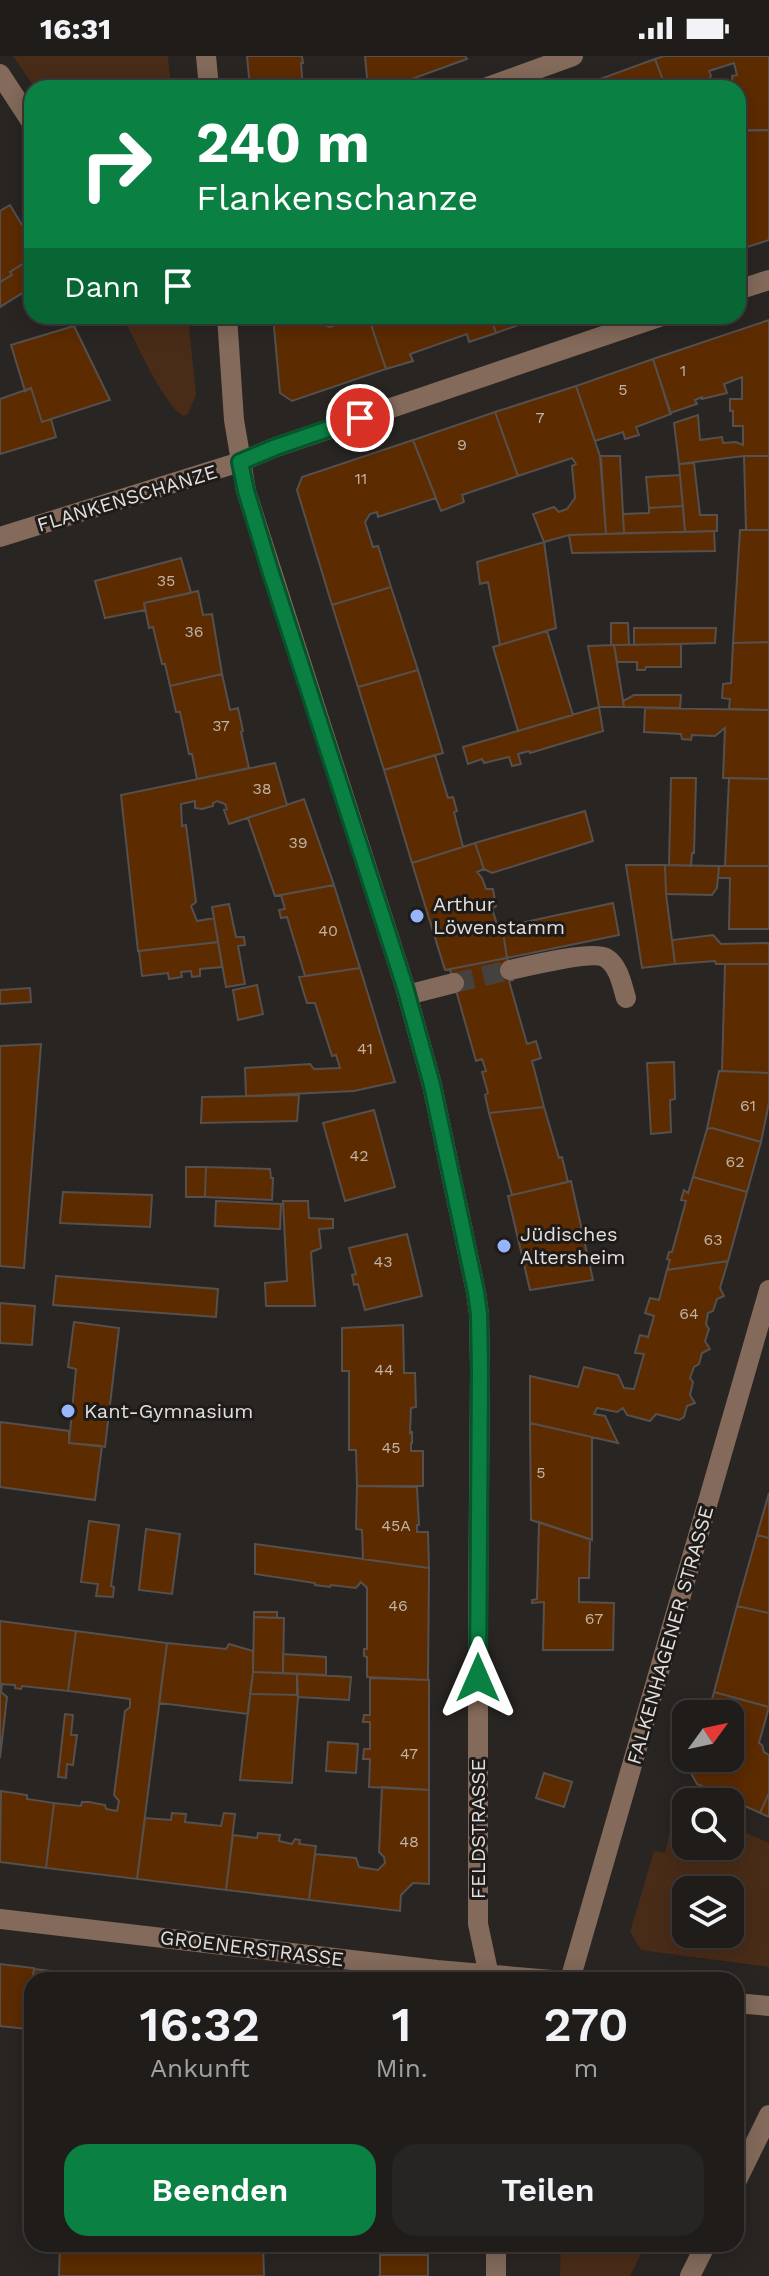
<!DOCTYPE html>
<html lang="de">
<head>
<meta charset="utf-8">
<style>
	body { margin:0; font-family:"Work Sans",sans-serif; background:#272523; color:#f1f3f6; height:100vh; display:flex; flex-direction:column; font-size:30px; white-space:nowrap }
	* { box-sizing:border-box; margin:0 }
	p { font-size:26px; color:#a1a1a2 }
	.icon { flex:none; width:44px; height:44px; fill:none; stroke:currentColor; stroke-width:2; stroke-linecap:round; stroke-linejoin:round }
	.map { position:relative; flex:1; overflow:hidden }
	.panel { position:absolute; left:24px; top:1916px; width:720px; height:280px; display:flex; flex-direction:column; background:#1f1c1a; border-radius:24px; box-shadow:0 4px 20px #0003,0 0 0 2px #3c3a39 }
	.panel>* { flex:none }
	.hud { position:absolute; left:24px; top:24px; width:722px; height:244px; border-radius:24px; box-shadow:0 4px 20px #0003,0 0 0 2px #3c3a39; background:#0b8043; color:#fff; overflow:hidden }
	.needle { width:52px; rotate:57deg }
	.buttons { position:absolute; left:672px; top:1644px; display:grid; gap:16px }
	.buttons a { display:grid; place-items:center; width:72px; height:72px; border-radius:16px; background:#1f1c1a; box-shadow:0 4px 20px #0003,0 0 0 2px #3c3a39; font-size:40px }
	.pin { position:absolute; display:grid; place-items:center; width:68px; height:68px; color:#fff; margin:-34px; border:4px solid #fff; border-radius:50%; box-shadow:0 2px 8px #0007 }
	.me { position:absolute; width:88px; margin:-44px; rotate:0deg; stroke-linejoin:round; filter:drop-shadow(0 0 6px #0008) }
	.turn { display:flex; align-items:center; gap:28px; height:168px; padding:0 40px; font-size:36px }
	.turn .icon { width:104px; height:104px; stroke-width:2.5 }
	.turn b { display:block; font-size:56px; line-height:68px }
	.then { display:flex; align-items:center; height:76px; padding:0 40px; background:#0003; gap:16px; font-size:30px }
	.eta { display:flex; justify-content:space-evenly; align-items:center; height:136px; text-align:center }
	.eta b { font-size:48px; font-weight:600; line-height:56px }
	.button { display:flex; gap:16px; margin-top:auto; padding:16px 40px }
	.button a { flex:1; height:92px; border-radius:24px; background:#0b8043; color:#fff; font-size:32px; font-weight:600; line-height:92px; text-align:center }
	.button a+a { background:#272523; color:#f1f3f6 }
	.status { display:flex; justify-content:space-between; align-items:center; height:56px; padding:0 40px; background:#1f1c1a; direction:ltr }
	.status svg { height:22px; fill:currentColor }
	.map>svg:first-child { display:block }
</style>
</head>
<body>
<div class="status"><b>16:31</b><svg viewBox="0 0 49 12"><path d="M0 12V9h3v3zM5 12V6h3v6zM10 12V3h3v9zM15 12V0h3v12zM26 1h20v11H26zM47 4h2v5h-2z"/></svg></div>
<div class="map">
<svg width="769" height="2220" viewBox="0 0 769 2220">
	<rect width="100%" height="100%" fill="#292522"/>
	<path fill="#492c18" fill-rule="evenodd" d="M13,0h155l3,32h-136z
		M122,260h66l8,79 -8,19 -5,2c-22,-15 -47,-75 -61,-100z
		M686,1751v39h44v-20l39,17v124l-128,-17 -11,-18 24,-81 11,2 9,-42zM686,1834h44v44h-44z
		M561,2188h85l-16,32h-70z"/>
	<path fill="#5c2b00" stroke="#55504d" stroke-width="2" d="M247,0h55l1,7h-2l2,25h-53z
		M365,0h100l2,3 -80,29h-19z
		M664,0h105v74l-31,1v-43h-5l-1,-12 5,-1 -3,-12 -25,8 2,5 -4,6 -4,1 1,5h-38l-11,-29z
		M655,3l11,29h-75l-2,-5z
		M743,74h26v110l-31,10v-119z
		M10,149l12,20 4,-2 6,10v25l-22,14 2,3 -12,7v-71z
		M32,202v29l-32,20v-25l12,-7 -2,-3z
		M273,260h47v7l10,4 30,-11h8l18,53 -94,32 -12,-8z
		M368,260h122l6,17 -27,9 -2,-8 -57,20 3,7 -27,8z
		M490,260h54l-48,17z
		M769,264v136h-25l-65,8 -5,-41 24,-8 2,25 22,-3 1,6 13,-1 7,3v-19h-10v-15h-3v-12h12v-22l-18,7 3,9 -25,6v-2l-7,3 2,4 -27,9 -17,-54z
		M74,270l36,74 -68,22 -11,-34 -6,3 -14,-46z
		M653,303l18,55 -35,13 3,8 -14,4 -2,-7 -28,9 -19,-55z
		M576,330l25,73 5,75 -37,1 -25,7 -11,-28 21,-7 5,5 8,-3 8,-11 -3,-32 4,-2 -4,-6 -54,18 -23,-64z
		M31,332l11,34 9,-3 5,18 -56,17v-55z
		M495,356l23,64 -56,19 2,7 -23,9 -28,-71z
		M413,384l23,58 -58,19 -1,-5 -7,2 -5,8 8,25 5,-1 13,41 -59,18 -35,-115 5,-13z
		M600,400h20l4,77 -18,1z
		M744,400h25v74h-23z
		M694,407l6,52h17v16l-32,1 -6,-68z
		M680,419l3,31 -34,2 -3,-31z
		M683,450l2,26 -61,1 -1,-19 26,-1v-5z
		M740,474h29v112l-36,1z
		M714,475l1,20 -143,2 -3,-18z
		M544,486l12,86 -56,17 -12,-63 -8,2 -3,-22z
		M181,502l10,35 -47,10 1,7 -40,8 -10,-37z
		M391,531l27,83 -60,17 -26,-82z
		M198,535l5,24 9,-1 10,60 -52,12 -5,-22h-3l-9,-37 -4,1 -5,-25z
		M611,567h17l1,22h-18z
		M634,572h82l-1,15 -81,2z
		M547,575l26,84 -55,16 -25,-84z
		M769,586v68l-40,-1 1,-10 -8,-1 1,-14 8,-1 2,-40z
		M681,588v23h-35l-1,3h-8v-8h-20l-3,-17z
		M614,589l10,62h-25l-11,-61z
		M418,614l25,83 -59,17 -26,-83z
		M222,618l8,36 8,-2 5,23 -2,1 8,36 -52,11 -5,-25h-3l-9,-42h-4l-6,-26z
		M634,639h47l-1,13 -56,-1 -1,-6z
		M599,651l4,24 -73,22 -1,-2 -11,3 3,10 -9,2 -3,-9 -25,6 -2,-4 -14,5 -5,-17z
		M645,652l124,2v69l-46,-1 2,-50 -10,8 -23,-1 -1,5 -9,-1 -1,-5 -37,-2z
		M435,699l13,43 5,-1 4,14 -3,1 9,35 -51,16 -28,-93z
		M275,707l12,42 -58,19 -5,-14 3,-1 -2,-5 -8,-3 -4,2v3l-11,3 -7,-1v-7l-14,3 1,22 4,-1 10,77 -5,4 6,15 17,-3 4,24 -80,9 -17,-156z
		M671,722h25l-2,75h-2l-1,13 -22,-1z
		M729,722l40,1v87h-44z
		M304,743l30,86 -59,11 -27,-78z
		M585,755l8,30 -101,32 -8,-4 -9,-26z
		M475,787l9,26 -7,3 5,6 4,11h7l3,17 -4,3 4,12v12l7,-1 4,26 -62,12 -33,-107z
		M626,809h39l1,29 9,70 -33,4z
		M665,809l54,1 -2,22 -5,7 -46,-1z
		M719,810h50v63h-40l1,-51h-12z
		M334,829l26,83 -55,8 -18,-59 -6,1 -2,-8 6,-1 -4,-14z
		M613,847l6,32 -112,23 -4,-26 4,-6z
		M229,848l7,33h8l1,8 -7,1 7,38 -19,3 -14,-80z
		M713,879l8,9 48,-1v21h-53l-1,-3 -40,3 -3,-24z
		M218,886l4,25 -22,2v7l-8,1 -1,-6 -10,1 1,5 -13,2 -1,-6 -26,3 -3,-25z
		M507,902l6,22 -4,1 18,63 9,-3 5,17 -9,3 12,46 -55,6 -4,-18 3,-2 -6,-21 4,-1 -4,-12 -6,2 -26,-92z
		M725,908h44v109l-47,-2z
		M360,912l35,114 -41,9 -108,5 -1,-28 65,-4 4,5 26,-1 -4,-13 -4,1 -17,-53h-8l-8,-26z
		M257,929l6,29 -25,6 -5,-30z
		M30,932l1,14 -31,2v-14z
		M41,988l-17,224 -24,-2v-220z
		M674,1006l1,37 -5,1 1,32 -20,2 -4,-71z
		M719,1015l50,2v30l-8,39 -49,-14 -5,1z
		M299,1039l-2,26 -96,2 1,-26z
		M544,1051l15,51 3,-1 6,25 -56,13 -23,-82z
		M374,1054l21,77 -50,14 -22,-78z
		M712,1072l49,14 -14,50 -54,-15 14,-48z
		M186,1111h20l-1,30h-19z
		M206,1111l64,2 1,9h2l-1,22 -67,-3z
		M693,1121l54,15 -19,69 -61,9 3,-10 -3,-1 2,-7h3l14,-51 -5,-1 3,-10 4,3z
		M571,1125l22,99 -63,10 -22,-94z
		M63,1136l89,3 -2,32 -90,-4z
		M216,1145l65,3 -1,25 -65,-3z
		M283,1145h25l1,17 24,1v9l-14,1 2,19 -10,4 4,54h-49l-1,-23 22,-2z
		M407,1178l15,62 -57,14 -7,-26 -4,1 -2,-10 4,-1 -7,-26z
		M728,1205l-8,27 4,8 -7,3 -4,12 -5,2 -2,11 3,5 -4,12 5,8 -8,4 -3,11 -5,3 -4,11 3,4 -3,13 5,8 -8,3 -3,11 -5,3 -23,-6 -6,7 -23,-6 -4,-7 -6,4 -20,-4 -3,6 11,2 13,27 -88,-20v-47l48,11 6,-20 34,8 6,13 10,1 10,-35 -9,-1 5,-18 8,2 6,-21 -9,-3 5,-15 9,2 8,-30z
		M56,1220l162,13 -2,28 -163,-12z
		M0,1247l35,3 -3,39 -32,-2z
		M74,1266l45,6 -14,119 -36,-4 7,-74 -8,-2z
		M403,1269l1,48h11l1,34 -5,1 -1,25 2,-1v11h-1v8h12v35h-66l-1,-36h-7v-79h-7v-43z
		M0,1366l69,9v12l33,3 -7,54 -95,-13z
		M530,1367l62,14v103l-61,-20z
		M357,1430l60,1 2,38h-2v7h11l1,36 -66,-9 -1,-29 -6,-1z
		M769,1437v45l-12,-3z
		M89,1465l30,4 -8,61 3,1 -1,10 -17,-1 2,-12 -17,-2z
		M539,1466l51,17 -1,39h-10v24l35,1 -1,47h-70l1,-48 -12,1v-3l5,-1z
		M146,1473l34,5 -8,60 -33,-4z
		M757,1479l12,3v75l-32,-7z
		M255,1488l174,24 -1,112 -61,-3v-20l-3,-1v-7h3v-61l-6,-6 -5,6 -25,-3 -1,2 -15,-2v-2l-60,-9z
		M737,1550l32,7v94l-55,-15z
		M254,1556h23v6l-23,-1z
		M254,1561l30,1 -1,55 -30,-1z
		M0,1565l76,10 -8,60 -46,-5 -1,3 -6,-1v-3l-15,-1z
		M76,1575l91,12 -30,236 -91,-11 8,-65 27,3 1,-4h7l16,3 1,4 11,2 2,-10 -5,-6 11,-84 5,-4v-8l-62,-8z
		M167,1587l59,6 3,-5 24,7v21l-5,42 -89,-11z
		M283,1598l43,3v18l-43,-2z
		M253,1616l44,2v21l-47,-1z
		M297,1618l54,3 -2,23 -51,-3z
		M370,1622l59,2v110l-60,-3 1,-28h-7l1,-10h6v-27h-7l1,-7h6z
		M0,1628h2l-1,8 6,5 -7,61z
		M714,1636l55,15 -10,36 3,2 2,7 5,3v38l-9,20 -63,-29 -6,-11 5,-15h34v-44h-22z
		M250,1638l47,1 1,2 -6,86 -52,-3z
		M65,1658l8,1 -2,20h6l-4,30 -6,-1 -1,14 -8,-1z
		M328,1686l30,2 -2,29 -30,-2z
		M544,1717l28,9 -8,25 -28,-9z
		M382,1731l47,3v94l-16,-1 -12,12 -1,16 -91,-11 6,-46 41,4 3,9 19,3 7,-7 -1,-6 -5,-5z
		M1,1735l26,4v4l27,4 -8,65 -46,-6z
		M769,1737v24l-9,-4z
		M172,1757l14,1 -1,8 36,4 3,-13 11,1 -9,76 -89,-11 8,-61 26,2z
		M258,1777l22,2 -1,6 13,3 3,-5 5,1 -1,4 17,2 -7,54 -83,-10 7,-55 24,3z
		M0,1908l34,4 -8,61 -26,-3z
		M34,1913l87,10 8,1h-96z
		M32,1928v57l-7,-1z
		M60,2188h203l1,32h-205z
		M380,2188h48v11h-48z
		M380,2199h48v21h-50h2z"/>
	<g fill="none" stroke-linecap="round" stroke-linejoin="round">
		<path stroke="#45413e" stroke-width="20" stroke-dasharray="20 10" stroke-linecap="butt" d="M454,927l56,-13"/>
		<path stroke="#836a5a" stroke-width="20" d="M206,0l3,32
			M0,18l32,49
			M485,32l88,-32
			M738,234l31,-10
			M227,260l7,104 12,71 159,496 27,98 44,207 3,22 1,56 -2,252v302l12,56
			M0,481l240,-75 36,-15 386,-131
			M510,914c18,-4 84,-20 96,-12 13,8 16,27 20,40
			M407,939l47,-12
			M0,1863l437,51 115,10
			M570,1924l199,-690
			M736,1947l33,3
			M736,2126l33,-67
			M496,2220v-32
			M690,2220l16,-32"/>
	</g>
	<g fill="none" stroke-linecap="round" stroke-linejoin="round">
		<g stroke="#07532c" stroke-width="20">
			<path id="route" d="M360,362l-84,29 -36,15 6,29 24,79 135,417 27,98 44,207 3,22 1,56 -2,308"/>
		</g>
		<use href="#route" stroke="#0b8043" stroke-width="14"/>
	</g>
	<g fill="#95b6fd" stroke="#1f1b19" stroke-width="3">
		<circle cx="417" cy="860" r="8"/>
		<circle cx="504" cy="1190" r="8"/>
		<circle cx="68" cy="1355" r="8"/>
	</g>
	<g text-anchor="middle" stroke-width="6" stroke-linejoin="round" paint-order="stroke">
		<g font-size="16" fill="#c0b3a6">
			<text x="683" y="320">1</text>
			<text x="623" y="339">5</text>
			<text x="540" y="367">7</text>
			<text x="462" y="394">9</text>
			<text x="361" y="428">11</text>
			<text x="166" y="530">35</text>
			<text x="194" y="581">36</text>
			<text x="221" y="675">37</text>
			<text x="262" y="738">38</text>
			<text x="298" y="792">39</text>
			<text x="328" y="880">40</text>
			<text x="365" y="998">41</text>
			<text x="748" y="1055">61</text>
			<text x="359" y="1105">42</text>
			<text x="735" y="1111">62</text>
			<text x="713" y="1189">63</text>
			<text x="383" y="1211">43</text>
			<text x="689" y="1263">64</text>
			<text x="384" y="1319">44</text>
			<text x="391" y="1397">45</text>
			<text x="541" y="1422">5</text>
			<text x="396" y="1475">45A</text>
			<text x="398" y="1555">46</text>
			<text x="594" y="1568">67</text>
			<text x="409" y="1703">47</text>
			<text x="409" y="1791">48</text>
		</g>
		<g font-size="20" fill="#e2e0de" stroke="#1f1b19">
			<text transform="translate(127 442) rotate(-17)" y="7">FLANKENSCHANZE</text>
			<text transform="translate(670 1579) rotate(-74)" y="7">FALKENHAGENER STRASSE</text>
			<text transform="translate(478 1773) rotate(-90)" y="7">FELDSTRASSE</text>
			<text transform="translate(252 1892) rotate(7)" y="7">GROENERSTRASSE</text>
		</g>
		<g font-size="20" fill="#e2e0de" stroke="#1f1b19" text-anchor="start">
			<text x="433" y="855">Arthur<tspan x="433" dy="23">Löwenstamm</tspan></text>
			<text x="520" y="1185">Jüdisches<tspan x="520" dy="23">Altersheim</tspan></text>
			<text x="84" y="1362">Kant-Gymnasium</text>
		</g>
	</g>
</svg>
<div class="buttons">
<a><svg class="needle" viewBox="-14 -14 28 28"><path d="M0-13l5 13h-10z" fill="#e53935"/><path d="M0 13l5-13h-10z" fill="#a1a1a2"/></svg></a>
<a><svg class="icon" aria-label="search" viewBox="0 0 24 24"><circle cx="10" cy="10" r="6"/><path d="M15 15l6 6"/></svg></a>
<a><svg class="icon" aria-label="layers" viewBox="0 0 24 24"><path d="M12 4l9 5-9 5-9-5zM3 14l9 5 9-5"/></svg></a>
</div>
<div class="pin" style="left:360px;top:362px;background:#d93025"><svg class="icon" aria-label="arrive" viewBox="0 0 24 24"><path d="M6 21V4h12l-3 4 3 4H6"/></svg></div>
<svg class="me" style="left:478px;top:1622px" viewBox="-20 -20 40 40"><path d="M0-17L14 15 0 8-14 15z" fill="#0b8043" stroke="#fff" stroke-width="4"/></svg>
<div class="hud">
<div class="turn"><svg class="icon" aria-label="right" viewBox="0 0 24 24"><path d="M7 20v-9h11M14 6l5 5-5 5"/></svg><div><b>240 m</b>Flankenschanze</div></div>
<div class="then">Dann<svg class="icon" aria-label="arrive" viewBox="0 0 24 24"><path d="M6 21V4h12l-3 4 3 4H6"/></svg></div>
</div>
<section class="panel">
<div class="eta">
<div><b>16:32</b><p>Ankunft</p></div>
<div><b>1</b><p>Min.</p></div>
<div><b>270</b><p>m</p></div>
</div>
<div class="button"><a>Beenden</a><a>Teilen</a></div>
</section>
</div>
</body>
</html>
